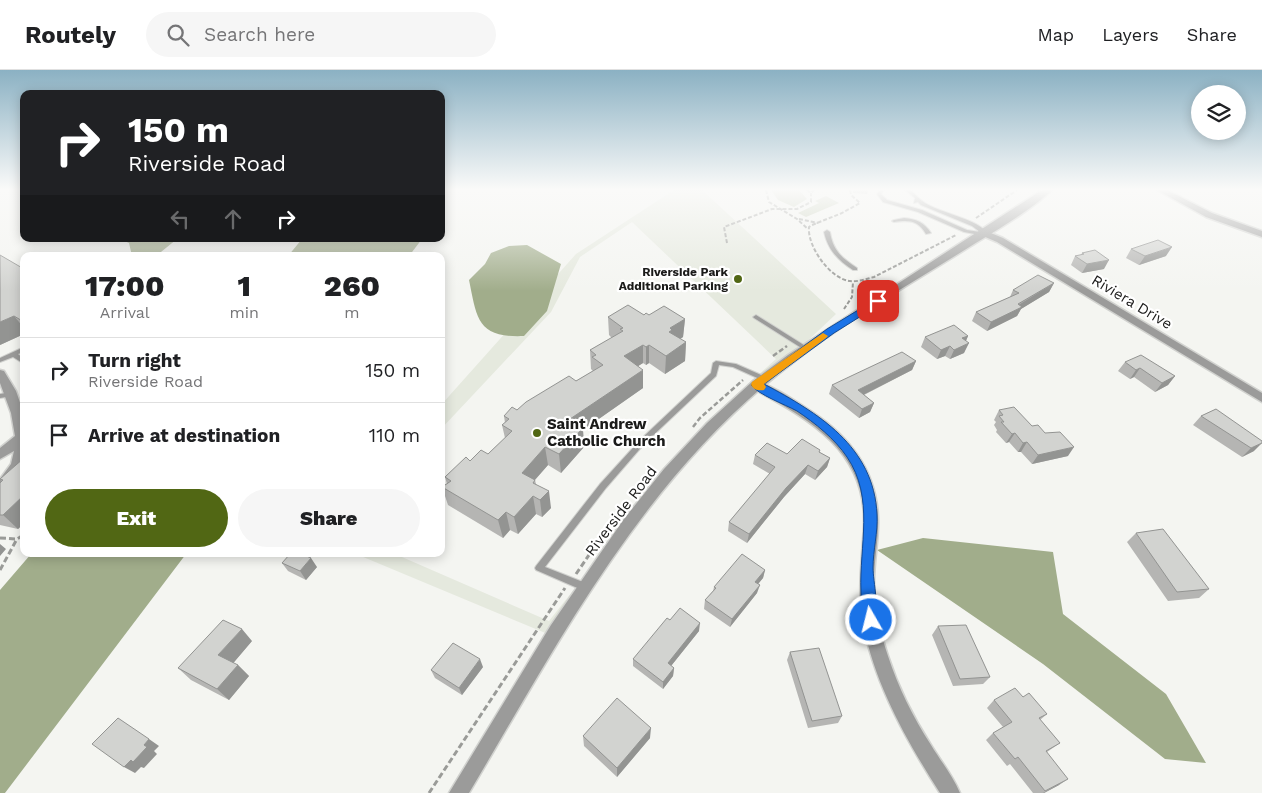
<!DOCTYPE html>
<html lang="en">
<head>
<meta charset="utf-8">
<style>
	body { margin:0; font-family:"Work Sans",sans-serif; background:#f6f6f6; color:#202124; height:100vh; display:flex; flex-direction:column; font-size:19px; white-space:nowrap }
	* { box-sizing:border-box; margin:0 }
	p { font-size:16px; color:#757577 }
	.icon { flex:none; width:28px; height:28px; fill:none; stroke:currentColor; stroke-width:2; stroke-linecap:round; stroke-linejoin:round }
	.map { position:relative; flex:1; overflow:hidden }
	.sheet { position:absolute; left:20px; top:182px; width:425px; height:305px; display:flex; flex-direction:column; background:#fff; border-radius:10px; box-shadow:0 2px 12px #0003 }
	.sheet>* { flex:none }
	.guide { position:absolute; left:20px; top:20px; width:425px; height:152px; border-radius:10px; box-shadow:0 2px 12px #0003; background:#202124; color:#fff; overflow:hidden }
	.tools { position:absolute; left:1191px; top:15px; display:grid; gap:10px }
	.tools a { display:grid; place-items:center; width:55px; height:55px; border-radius:50%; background:#fff; box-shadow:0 2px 12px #0003; font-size:25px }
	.pin { position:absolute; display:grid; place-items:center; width:42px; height:42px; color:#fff; margin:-21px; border-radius:10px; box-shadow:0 2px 8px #0006 }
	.me { position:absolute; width:55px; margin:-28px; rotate:352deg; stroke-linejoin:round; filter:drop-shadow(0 0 4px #0008) }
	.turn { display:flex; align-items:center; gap:18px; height:105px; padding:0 25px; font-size:22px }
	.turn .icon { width:65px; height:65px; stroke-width:2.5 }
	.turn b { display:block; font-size:35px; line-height:42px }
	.lanes { display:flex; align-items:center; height:48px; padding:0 25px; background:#0003; justify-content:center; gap:25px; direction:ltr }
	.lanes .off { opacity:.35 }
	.eta { display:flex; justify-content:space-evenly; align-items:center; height:85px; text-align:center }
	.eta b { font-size:30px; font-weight:800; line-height:35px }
	.button { display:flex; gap:10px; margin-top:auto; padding:10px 25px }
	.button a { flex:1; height:58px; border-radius:30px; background:#516714; color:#fff; font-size:20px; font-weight:800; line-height:58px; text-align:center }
	.button a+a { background:#f6f6f6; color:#202124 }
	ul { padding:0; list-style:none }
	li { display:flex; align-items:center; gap:15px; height:65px; padding:0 25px; border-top:1px solid #e0e0e0 }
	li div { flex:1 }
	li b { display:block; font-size:19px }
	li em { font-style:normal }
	header { display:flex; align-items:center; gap:30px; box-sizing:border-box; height:70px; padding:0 25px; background:#fff; border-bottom:1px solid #e0e0e0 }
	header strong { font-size:24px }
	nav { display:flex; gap:28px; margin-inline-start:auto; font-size:18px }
	.search { width:350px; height:45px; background:#f6f6f6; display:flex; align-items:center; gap:12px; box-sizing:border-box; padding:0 18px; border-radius:28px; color:#757577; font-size:19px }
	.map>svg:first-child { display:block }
</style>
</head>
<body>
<header>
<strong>Routely</strong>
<div class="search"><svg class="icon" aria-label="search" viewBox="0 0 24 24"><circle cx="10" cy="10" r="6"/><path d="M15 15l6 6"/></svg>Search here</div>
<nav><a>Map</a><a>Layers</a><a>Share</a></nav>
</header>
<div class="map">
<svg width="1262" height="723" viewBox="0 0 1262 723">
	<rect width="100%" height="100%" fill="#f4f5f1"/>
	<path fill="#e5e9de" d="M674,120h28l134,124 -127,120 -89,108 -65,95 -199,-83h39l154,67 157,-199 70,-63 -144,-137 -52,35 -29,55 -110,117v-24l135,-151z"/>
	<path fill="#c3cbb5" d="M771,120h28l8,9 -13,8 -16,-7z
		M826,126l13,7 -33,14 -8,-4 21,-10 -4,-2z"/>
	<path fill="#a1ad8b" d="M120,169h57l-21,17h-24l-3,-13z
		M302,169h120l-13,17h-121z
		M527,175l34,19 -14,47 -23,25c-47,2 -47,-17 -55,-56l16,-16 6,-11 18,-7z
		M923,468l130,14 10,62 103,80 40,69 -41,-4 -122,-95 -166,-114z
		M31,484h155l-181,239h-5v-203z"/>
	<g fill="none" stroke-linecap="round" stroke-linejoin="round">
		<g stroke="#d1d2cf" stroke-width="2">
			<path id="service" d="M880,120h4l-3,4 6,6 35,10 45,20 13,2 -8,-6 -51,-21 -3,-3 -4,1 1,-5 -10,-8h5c5,4 10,10 15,13 15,10 54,16 63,31l-3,2 -21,-4 -46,-20 -35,-10 -6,-8z
				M904,148c12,1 20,4 27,15l-5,1c-8,-14 -17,-14 -32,-12l-2,-1 2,-1z
				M827,160l3,2c3,19 12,26 27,36v2h-4c-15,-10 -25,-20 -29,-38z
				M756,245l51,32 1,1 -1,1h-4l-49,-31 -1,-1z
				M24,277v5l-6,2 6,5v5l-11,-7 -13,5v-4z
				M716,291l20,3 30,13 1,2 -3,2 -31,-14 -14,-2 -3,11 -71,67 -39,45 -61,79 43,17 1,3 -1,3 -3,1 -3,-1 -46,-20 -1,-2 1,-2 64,-82 41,-45 70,-66 2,-10z
				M11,322l3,2 -1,2 -13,2v-4z"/>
		</g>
		<g stroke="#d1d2cf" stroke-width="3">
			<path id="minor" d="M1157,120h10l45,23 50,18v6l-56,-20z
				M986,161l17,7 259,155v9l-265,-160 -14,-6v-4z
				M0,300l4,1 12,20 8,23v49l-19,30 -5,1v-15l11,-15 3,-13 -14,8v-11l15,-12 -4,-23 -11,-30z
				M756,311c20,6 39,20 56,31 38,25 64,59 66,105 1,21 -4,43 -4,64 0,25 6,51 14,75 10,31 25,61 43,89 9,15 22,31 29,48h-20c-32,-50 -64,-106 -76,-165 -7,-36 -2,-66 0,-102 3,-75 -54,-106 -112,-138l-2,-3z"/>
		</g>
		<g stroke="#d1d2cf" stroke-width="3">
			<path id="tertiary" d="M1042,120h10c-19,19 -57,41 -81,56 -59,37 -121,72 -176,115 -148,111 -234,277 -326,432h-20l102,-168 73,-106 40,-50 43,-46 46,-42 35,-26z"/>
		</g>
		<path stroke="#9a9b98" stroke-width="2" stroke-dasharray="4 2" stroke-linecap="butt" d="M766,120l3,12 28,17 11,10
			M807,120l4,3 3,-3
			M850,120l1,5 9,8 -18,10 -30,12 -3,2c-2,19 21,52 41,54 8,1 16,-2 24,-4l82,-42
			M976,148l41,-28
			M799,149l19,4
			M727,173l-3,-16 48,-18h25l14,-7v-9
			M844,239l8,-12 1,-15"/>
		<path stroke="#9a9b98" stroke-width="2.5" stroke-dasharray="5 2.5" stroke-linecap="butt" d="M773,286l14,-10
			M693,357l7,-9 43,-38
			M20,467l4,-2
			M601,467l6,-8"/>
		<path stroke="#9a9b98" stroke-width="3" stroke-dasharray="6 3" stroke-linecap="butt" d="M0,468l17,1 5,-3
			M0,500l17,-31
			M576,504l26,-38
			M429,723l136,-205"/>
		<use href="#service" fill="#9b9b9a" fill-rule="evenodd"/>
		<use href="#minor" fill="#9b9b9a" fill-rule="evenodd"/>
		<use href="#tertiary" fill="#9b9b9a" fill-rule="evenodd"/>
	</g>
	<path fill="#b5b5b3" d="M853,120h15l-1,4 -14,-1z
		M1131,179l35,7 -27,9 -13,-7z
		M1082,183l22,16 -22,4 -11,-8 4,-9 6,-1z
		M24,199v65l-24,11z
		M1054,213l-5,9 -28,17 -4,7 -30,15 -15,-10 4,-9 34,-15 3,-7z
		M649,245l36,4 -2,18 -3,2 6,3 -1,19 -20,13 -16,-11 -3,2 -3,-2 -5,3 5,22 -60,42 1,17 -23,26 -13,-8 -13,15 1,4 15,24 -9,9 -6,-3 -18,20 -8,-4 -7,8 -55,-33 -6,-18 5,-3 -2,-7 25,-16 18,-7 17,-16 -3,-13 3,-2 -1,-7 72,-35 17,-10 -2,-2 -1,-19 22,-12 -3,-3 -1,-18z
		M968,266l-2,5 -2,12 -14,6 -5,-3 -8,3 -16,-12 4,-10z
		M916,291l-4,9 -48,25 10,8 -4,9 -11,6 -30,-24 3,-9z
		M1125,292l50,14 -7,9 -13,7 -21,-15 -4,2 -12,-8z
		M1216,339l38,42 -12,6 -49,-32 8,-9z
		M999,340l33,16 36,30 -36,8 -11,-12h-3l-9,-10 -3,1 -10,-11 1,-2 -3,-5 2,-3 -2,-2z
		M819,382l11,6 -3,9 -12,13 -10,-6 -21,23 -37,46 -19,-12 1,-9 41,-48 -17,-10 2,-9 32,-1z
		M24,388v65l-6,6 -18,-4v-42l2,-2 -2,-2z
		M1136,463l73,56 -10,9 -31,3 -41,-59z
		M282,493l35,4 -11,13 -18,-9z
		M765,500l-2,8 -5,6 -1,9 -27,34 -26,-18 1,-9 8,-9 1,-4z
		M670,550l29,11 -28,35 3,2 -1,8 -10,13 -30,-23v-7z
		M938,556l52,51 -7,7 -30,2 -21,-51z
		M252,571l-19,22 5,2 11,11 -20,24 -38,-20 -13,-12z
		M790,582l52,64 -4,7 -30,5 -21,-68z
		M483,597l-21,28 -27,-17 -4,-8z
		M1023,627l24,17 -7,6 20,23 -13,9 12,33 -15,8h-11l-23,-29 -3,2 -21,-26 7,-7 10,-6 -16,-19 7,-8z
		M583,666l67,2 -33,39 -33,-31z"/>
	<path fill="#939492" d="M1172,177l-6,9 -27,9 6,-9z
		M1109,190l-5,9 -22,4 5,-9z
		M1054,213l-5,9 -28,17 -4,7 -30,15 4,-9z
		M14,246l10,12v6l-24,11v-23z
		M685,249l-2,18 -12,8 -3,5 2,-22z
		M968,266l-4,9 -2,-7z
		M686,272l-1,19 -20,13 1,-18z
		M969,273l-5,10 -14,6 4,-9z
		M643,275v18l-19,12v-19z
		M649,275v18l-3,2v-18z
		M950,276l-5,10 -8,3 4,-9z
		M916,291l-4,9 -57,29 3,-9z
		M1140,298l-6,9 -4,2 6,-9z
		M643,300v18l-60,42 1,17 -23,26 -2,-19 8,-33z
		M1175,306l-7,9 -13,7 7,-9z
		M874,333l-4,9 -11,6 3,-9z
		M1015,363l-6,9 -3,1 6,-9z
		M1027,372l-6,10h-3l5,-9z
		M1262,373l-8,8 -12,6 9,-9z
		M545,377l3,18 -23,26 -3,-18z
		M1074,377l-6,9 -36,8 6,-9z
		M830,388l-3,9 -12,13 3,-9z
		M808,395l-3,9 -21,23 -37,46 2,-9 37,-46z
		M549,421l2,17 -9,9 -2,-17z
		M24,425v28l-6,6 -15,-14z
		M533,426l3,18 -18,20 -4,-17z
		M506,442l4,18 -7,8 -5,-18z
		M0,474l6,5 -6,7z
		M311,488l6,9 -11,13 -6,-9z
		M765,500l-2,8 -10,12 2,-8z
		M760,515l-3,8 -27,34 2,-8z
		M700,553l-1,8 -32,40 1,-8z
		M242,559l10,12 -22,26 -12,-12z
		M480,589l3,8 -21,28 -3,-7z
		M238,595l11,11 -20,24 -12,-11z
		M674,598l-1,8 -10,13v-7z
		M651,658l-1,10 -33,39v-9z
		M149,669l10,7 -5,5 3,3 -13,14 -3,-1 -6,6 -11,-6z
		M1068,709l-9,6 -15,8h-1z"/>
	<path fill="#d2d3d0" stroke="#939492" d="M1158,170l14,7 -27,9 -14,-7z
		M1095,180l14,10 -22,4 -12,-8 9,-2 -2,-1z
		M0,185l24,14v53l-10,-6 -14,6z
		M1038,205l16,8 -36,21 4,3 -31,15 -15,-10 43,-19 -6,-3z
		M628,235l16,10 2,-2 3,2 15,-9 21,13 -15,9 2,2 -3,2 17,10 -20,14 -17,-11 -3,2 -3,-2 -19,11 19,14 -76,51 15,8 -23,25 -14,-7 -23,26 13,7 -2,3 16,8 -9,9 -7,-4 -19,21 -8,-5 -8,8 -56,-33 9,-6 -6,-4 21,-20 4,4 11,-11 7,4 24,-23 -10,-6 7,-6 -5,-3 8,-9 5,3 9,-8 43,-26 7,5 27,-16 -11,-8 4,-2 -6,-5 33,-19 -3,-2 3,-1 -15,-11z
		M954,255l14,11 -6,2 7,5 -15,7 -4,-4 -9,4 -16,-13z
		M902,282l14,9 -58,29 16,13 -12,6 -30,-24z
		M1141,285l34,21 -13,7 -22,-15 -4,2 -11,-8z
		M1014,337l18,19 6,-1 7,8 15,-1 14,15 -36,8 -11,-13 -4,1 -8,-10 -3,1 -11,-12h3l-5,-6 4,-1 -4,-5z
		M1216,339l46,32v2l-11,5 -50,-32z
		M802,369l18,11 -1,2 11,6 -12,13 -10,-6 -22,23 -37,46 -20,-12 46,-55 -20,-12 12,-12 20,11z
		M24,388v37l-21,20h-3v-32l3,-3 -3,-1z
		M1163,459l46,60 -32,3 -41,-59z
		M290,484h12l9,4 -11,13 -18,-8z
		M742,484l23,16 -10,12 5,3 -28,34 -27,-19 11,-12 -2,-1z
		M680,538l20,15 -32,40 6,5 -11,14 -30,-23 34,-41 3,2z
		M223,550l19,9 -24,26 20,10 -21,24 -39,-21z
		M966,555l24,52 -30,2 -22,-53z
		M453,573l27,16 -21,29 -28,-18z
		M819,578l23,68 -30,5 -22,-69z
		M1015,618l8,9 6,-4 18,21 -8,4 21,25 -14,8 22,28 -23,12 -27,-34 -3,2 -22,-26 19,-11 -18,-22z
		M617,628l34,30 -34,40 -34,-32z
		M118,648l31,21 -5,6 3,2 -14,15 -2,-2 -7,7 -32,-23z"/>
	<linearGradient id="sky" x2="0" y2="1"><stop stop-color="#8bb1c3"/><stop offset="0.54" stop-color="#fafaf9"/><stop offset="1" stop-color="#fafaf9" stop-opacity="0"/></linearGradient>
	<rect width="1262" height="221" fill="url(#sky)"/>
	<path fill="#1a73e8" stroke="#114b97" d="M878,228l5,3 -1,2 -48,30 -70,51c54,29 110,62 113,131 1,17 -4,35 -4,53 0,11 7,49 3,56l-5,2 -5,-2c-4,-10 -5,-22 -5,-33 -2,-45 14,-93 -14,-134 -12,-18 -32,-34 -50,-46 -13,-7 -38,-16 -46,-26l76,-56z"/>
	<path fill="#f59e0b" d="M823,263l5,3 -2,2 -62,46 2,3 -2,3c-5,1 -10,0 -13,-5l1,-3z"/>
	<g fill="#516714" stroke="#fff" stroke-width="2">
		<circle cx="738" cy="209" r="5"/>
		<circle cx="537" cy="363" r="5"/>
	</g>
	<g text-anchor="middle" stroke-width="4.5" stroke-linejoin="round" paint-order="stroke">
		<g font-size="12" font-weight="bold" fill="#1b1b1a" stroke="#fff" text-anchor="end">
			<text x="728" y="206">Riverside Park<tspan x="728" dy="14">Additional Parking</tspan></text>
		</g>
		<g font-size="15" fill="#1b1b1a" stroke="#fff">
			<text transform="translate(1132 232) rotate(31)" y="5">Riviera Drive</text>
			<text transform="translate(621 441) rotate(-53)" y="5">Riverside Road</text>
		</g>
		<g font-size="15" font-weight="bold" fill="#1b1b1a" stroke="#fff" text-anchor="start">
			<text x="547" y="359">Saint Andrew<tspan x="547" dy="17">Catholic Church</tspan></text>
		</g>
	</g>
</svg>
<div class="tools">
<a><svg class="icon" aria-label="layers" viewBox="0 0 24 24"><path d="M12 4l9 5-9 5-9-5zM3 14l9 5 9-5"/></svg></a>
</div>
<div class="pin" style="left:878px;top:231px;background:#d93025"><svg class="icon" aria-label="arrive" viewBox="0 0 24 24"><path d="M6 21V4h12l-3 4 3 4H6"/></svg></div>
<svg class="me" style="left:871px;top:550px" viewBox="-20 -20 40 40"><circle r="17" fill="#1a73e8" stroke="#fff" stroke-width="3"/><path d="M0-11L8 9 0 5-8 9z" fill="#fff"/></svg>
<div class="guide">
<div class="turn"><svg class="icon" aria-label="right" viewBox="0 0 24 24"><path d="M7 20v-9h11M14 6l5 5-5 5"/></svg><div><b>150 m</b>Riverside Road</div></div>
<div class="lanes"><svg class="icon off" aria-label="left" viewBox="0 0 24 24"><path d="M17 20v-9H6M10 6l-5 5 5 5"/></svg><svg class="icon off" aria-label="ahead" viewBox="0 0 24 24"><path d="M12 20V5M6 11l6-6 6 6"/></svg><svg class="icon" aria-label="right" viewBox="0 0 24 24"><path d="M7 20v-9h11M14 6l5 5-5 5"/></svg></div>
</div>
<section class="sheet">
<div class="eta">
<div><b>17:00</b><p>Arrival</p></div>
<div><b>1</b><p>min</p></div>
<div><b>260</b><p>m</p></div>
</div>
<ul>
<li><svg class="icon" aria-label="right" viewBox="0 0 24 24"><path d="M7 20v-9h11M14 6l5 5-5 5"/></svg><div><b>Turn right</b><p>Riverside Road</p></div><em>150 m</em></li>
<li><svg class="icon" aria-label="arrive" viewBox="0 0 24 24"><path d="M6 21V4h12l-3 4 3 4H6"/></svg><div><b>Arrive at destination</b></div><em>110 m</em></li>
</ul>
<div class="button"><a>Exit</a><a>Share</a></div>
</section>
</div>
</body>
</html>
